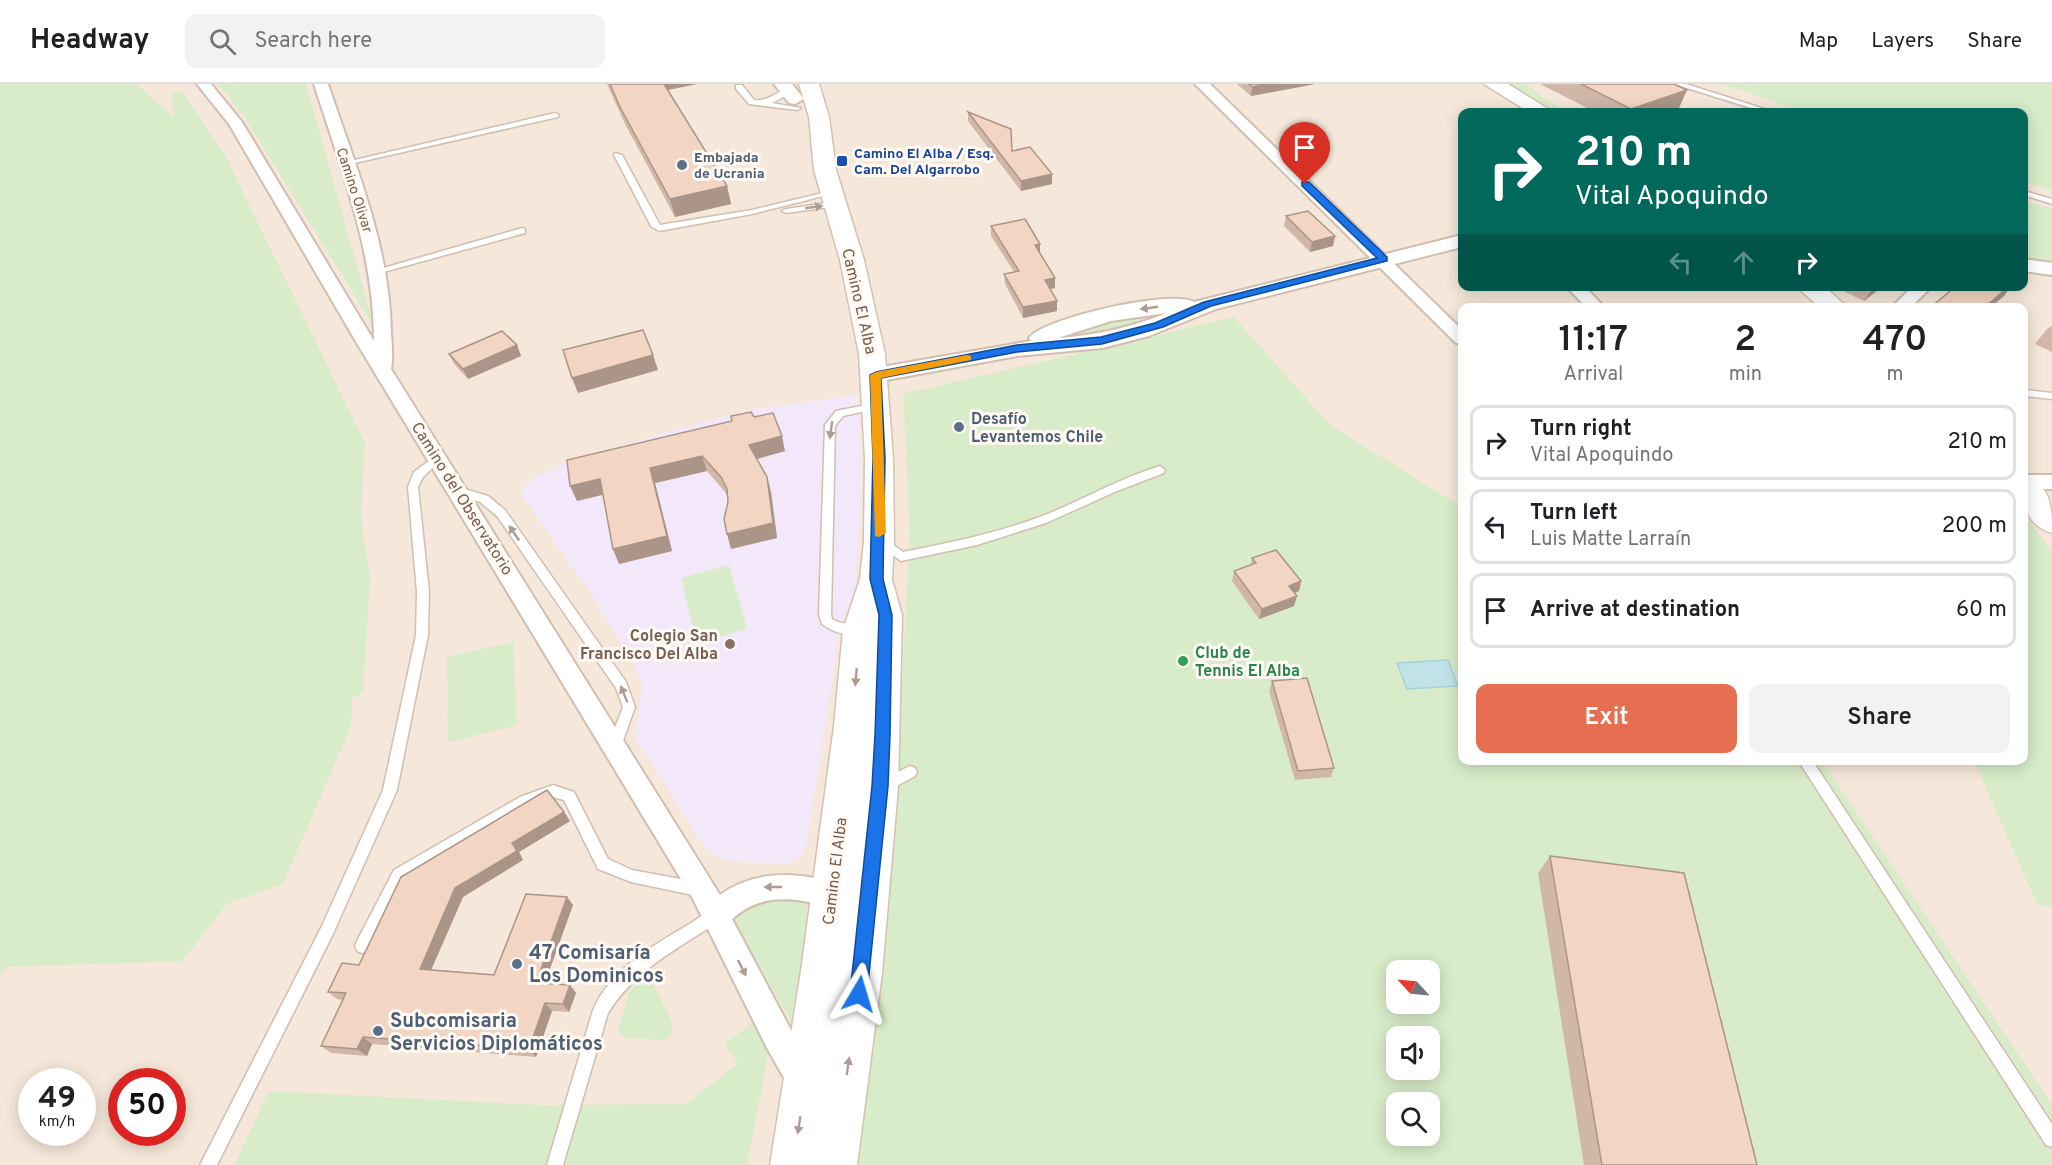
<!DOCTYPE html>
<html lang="en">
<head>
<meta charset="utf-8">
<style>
	body { margin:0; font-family:Overpass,sans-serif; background:#f2f2f2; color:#202124; height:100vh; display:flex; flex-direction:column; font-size:22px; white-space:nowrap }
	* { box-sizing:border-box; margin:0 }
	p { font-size:20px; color:#757577 }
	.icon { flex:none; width:33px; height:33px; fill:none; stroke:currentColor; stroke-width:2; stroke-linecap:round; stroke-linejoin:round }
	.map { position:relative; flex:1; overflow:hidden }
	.details { position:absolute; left:1458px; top:219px; width:570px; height:462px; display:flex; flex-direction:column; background:#fff; border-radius:12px; box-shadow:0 3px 15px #0003 }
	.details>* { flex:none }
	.top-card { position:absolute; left:1458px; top:24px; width:570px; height:183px; border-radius:12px; box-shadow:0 3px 15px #0003; background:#00695c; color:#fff; overflow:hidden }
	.needle { width:39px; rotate:296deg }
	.fabs { position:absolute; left:1386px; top:876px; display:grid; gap:12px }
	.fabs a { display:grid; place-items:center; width:54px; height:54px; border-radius:12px; background:#fff; box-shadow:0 3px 15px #0003; font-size:30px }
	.speed { position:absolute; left:18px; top:984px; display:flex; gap:12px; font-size:30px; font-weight:700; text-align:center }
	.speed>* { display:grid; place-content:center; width:78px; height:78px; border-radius:50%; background:#fff; box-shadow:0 3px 15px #0003; line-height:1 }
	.speed small { font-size:15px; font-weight:400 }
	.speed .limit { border:9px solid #d22; background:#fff; color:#111 }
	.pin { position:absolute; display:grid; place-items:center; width:51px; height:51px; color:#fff; margin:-62px -26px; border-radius:50% 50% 50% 0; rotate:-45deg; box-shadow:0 0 6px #0007 }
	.pin .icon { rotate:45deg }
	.me { position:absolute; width:66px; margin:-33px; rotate:7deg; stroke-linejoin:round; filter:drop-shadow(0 0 4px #0008) }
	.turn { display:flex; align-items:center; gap:21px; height:126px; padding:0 18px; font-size:27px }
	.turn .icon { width:78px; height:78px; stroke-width:2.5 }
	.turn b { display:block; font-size:42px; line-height:51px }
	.lanes { display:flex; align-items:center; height:57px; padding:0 18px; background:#0003; justify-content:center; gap:30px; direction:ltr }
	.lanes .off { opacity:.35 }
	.eta { display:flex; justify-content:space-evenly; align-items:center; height:102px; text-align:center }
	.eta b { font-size:36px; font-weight:600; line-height:42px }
	.primary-button { display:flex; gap:12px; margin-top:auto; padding:12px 18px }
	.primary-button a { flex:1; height:69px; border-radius:12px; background:#e76f51; color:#fff; font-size:24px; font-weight:600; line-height:69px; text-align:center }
	.primary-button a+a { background:#f2f2f2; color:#202124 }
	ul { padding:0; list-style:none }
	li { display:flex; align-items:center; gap:18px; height:75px; margin:0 12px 9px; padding:0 6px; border:3px solid #e0e0e0; border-radius:12px }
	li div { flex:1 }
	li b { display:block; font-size:22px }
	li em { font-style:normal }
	header { display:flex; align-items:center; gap:36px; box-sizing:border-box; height:84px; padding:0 30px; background:#fff; border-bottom:2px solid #e0e0e0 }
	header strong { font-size:28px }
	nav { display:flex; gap:33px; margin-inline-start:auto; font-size:21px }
	.search { width:420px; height:54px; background:#f2f2f2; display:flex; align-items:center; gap:15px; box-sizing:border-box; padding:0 21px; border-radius:12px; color:#757577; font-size:22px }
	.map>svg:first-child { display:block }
</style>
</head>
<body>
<header>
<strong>Headway</strong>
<div class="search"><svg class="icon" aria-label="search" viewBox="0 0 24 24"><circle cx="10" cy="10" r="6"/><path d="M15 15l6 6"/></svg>Search here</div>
<nav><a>Map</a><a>Layers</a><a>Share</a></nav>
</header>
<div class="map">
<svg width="2052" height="1081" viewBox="0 0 2052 1081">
	<rect width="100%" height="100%" fill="#fdf6ec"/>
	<path fill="#f5e8da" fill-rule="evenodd" d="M0,0h2052v1081h-2052zM1462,28h562v174h-562zM1462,224h562v452h-562zM1396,886h34v34h-34zM1396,952h34v34h-34zM32,998h50v50h-50zM122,998h50v50h-50zM1396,1018h34v34h-34z"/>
	<path fill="#f3e8fa" d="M858,311l4,79 -8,132 -13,17 -34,220 -5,11 -12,9 -55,-1 -15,-4 -15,-10 -67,-107 -2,-8 6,-47 -9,-24 -45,-73 -67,-95 3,-7 7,-7 29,-15 110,-34 81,-21z"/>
	<path fill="#d8ecc9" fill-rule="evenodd" d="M0,0h137l37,34 -3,-23 10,-5 43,63 141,290 -4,73 9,65 -7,112 -11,5 -1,28 -68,158 -56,20 -45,57 -176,6 -6,9z
		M218,0h88l68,243 -130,-211z
		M1508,0h19l16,14 26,14h-13z
		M1722,0h330v107l-28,-9v-70h-219z
		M2024,117l28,7v54l-28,-5z
		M1234,233l96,108 132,82v253l360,1 230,344v60h-1193l37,-373 14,-258 -7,-140zM1396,886h34v34h-34zM1396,952h34v34h-34zM1396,1018h34v34h-34z
		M1135,234l3,4 -31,14 -35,3 -2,-4 30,-12z
		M2024,429l28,39v354l-15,-2 -63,-143 50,-1z
		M729,481l18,64 -50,14 -16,-65z
		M513,558l4,83 -69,17 -1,-85z
		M766,810l50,12 -24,118 -59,-105 12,-17z
		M639,899l14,1 19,38v12l-8,6 -40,-2 -6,-8 12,-40z
		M758,935l12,25 -23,121h-513l35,-74 272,14 145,-1 52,-41 -14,-19z"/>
	<path fill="#bfe3e8" stroke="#a5d3da" stroke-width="1.5" d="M1448,576l10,26 -51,3 -10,-26z"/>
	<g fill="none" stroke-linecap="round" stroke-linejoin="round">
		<g stroke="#d1beb0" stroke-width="3">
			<path id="service" d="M1674,0h12l88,28h-10z
				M736,1h6l12,15c16,2 22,-10 37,-11v4l-19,10 29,5 -4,2 -48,-6 -13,-15z
				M555,29l4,2 -1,2 -212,48 -4,-2z
				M615,69l7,2 38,70 92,-15 79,-19 4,2 -83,21 -93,17 -8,-5 -37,-71z
				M2024,107l28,8v5l-28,-9z
				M834,118h3v4l-51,7 -4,-2 4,-2z
				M522,144l3,1v4l-145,40 -3,1 -4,-3z
				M2024,306l28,3v6l-28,-3z
				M876,319l4,1v4l-37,8 -8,10 -4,189 1,4c9,6 18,4 29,8l2,3 -2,3c-14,4 -28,-1 -39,-9l-3,-9 6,-190 11,-14z
				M438,370l5,4 -20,19 -5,10 11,105 -1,43 -31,155 -65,146 -115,229h-17l122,-239 61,-136 33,-155 1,-43 -9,-105 6,-15z
				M1160,382l5,4 -1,3 -47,18 -71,32 -69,22 -76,16 -26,-19 2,-3h8l18,13c45,-9 90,-18 134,-34 41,-15 80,-39 123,-52z
				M458,403l30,9 17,14 121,172 9,25 -16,45 -5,1 -5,-1 -2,-4 16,-41 -7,-19 -119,-172 -17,-14 -26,-8 -1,-3 1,-3z
				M1798,676h14l240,364v23l-6,-2z
				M910,682l5,2 2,4 -2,4c-10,5 -25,16 -36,13l-2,-4 2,-4z
				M553,701l21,7 34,67 24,11 70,13 5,2 2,5 -2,5 -5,2 -71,-15 -33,-13 -34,-69 -11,-3 -23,8 -126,75 -37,71 -5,2 -5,-2 -2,-5 2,-5 37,-71 126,-73z
				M715,825l5,2 2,5 -2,5c-42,27 -85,49 -112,92l-45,152h-16l46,-155c17,-40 58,-63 93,-84 10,-6 19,-13 29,-17z"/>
		</g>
		<g stroke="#d1beb0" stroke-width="4">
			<path id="minor" d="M197,0h14l31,38 132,219c0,-90 -33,-172 -60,-257h14c27,81 62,162 63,249 1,12 2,25 0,36l329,526c38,-28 88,-23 131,-6l4,9 -4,9c-11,4 -16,0 -27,-2 -36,-8 -63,-11 -92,14l86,162 -4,11 -11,4 -11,-4 -25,-44 -74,-149 -338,-559 -126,-216z
				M1195,0h15l252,246v14l-6,-1z
				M1566,202h18l21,22h-18z
				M1913,202h19l-22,22h-19z
				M2024,391h28v14h-28z"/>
		</g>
		<g stroke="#d1beb0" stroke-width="4">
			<path id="tertiary" d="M774,0h18l12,15 -9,5 -6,-1z
				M1462,151v12l-246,62 -67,27 -47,12 -85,8 -141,26 -8,-2 -4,-5 4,-5 8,-2 155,-27 -2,-3c14,-20 144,-49 165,-36zM1167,229c-36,14 -69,22 -109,25l53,-17z
				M2024,175l28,4v12l-28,-4z"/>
		</g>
		<g stroke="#d6c0b0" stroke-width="3">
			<path id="secondary" d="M799,0h20l10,33 7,53 28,90 21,94 8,104 1,83 -2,39 10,35 -4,172 -16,186 -25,192h-87l31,-194 33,-245 9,-96 17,-51 4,-38 1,-83 -6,-104 -19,-94 -26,-90 -5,-53z
				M1484,0h24l45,28h-24z
				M1796,202h28l24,22h-28z
				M2024,393c28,8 28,31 28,56 -27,-8 -31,-32 -28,-56z"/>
		</g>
		<use href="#service" fill="#fff" fill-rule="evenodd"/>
		<use href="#minor" fill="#fff" fill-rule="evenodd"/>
		<use href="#tertiary" fill="#fff" fill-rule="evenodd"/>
		<use href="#secondary" fill="#fff" fill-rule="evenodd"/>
	</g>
	<path fill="#d1b7a8" d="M607,0h90l-29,6 59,96 4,18 -56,13 -50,-93z
		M1237,0h78l-64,12z
		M1540,0h134l5,24 -12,4h-72z
		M968,28l44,39 40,33 -31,7 -53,-70z
		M1286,132l49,20 -2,10 -23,6 -26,-26z
		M991,142l49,28 15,24v10l-5,1 7,22 -34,7 -18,-34 -1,-10 10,-2 -23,-36z
		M1833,202h50l-19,15z
		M2052,242v26l-17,-8 12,-15z
		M517,261l4,11 -53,23 -14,-15 -5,-10z
		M754,333l31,34 -28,8 10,18 4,15 6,46 -46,11 -3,-52 -3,-5 -18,-21 -52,12 17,68 -53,13 -6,-15 -10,-55 -26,7z
		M1252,474l49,23 -2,10 -5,2v13l-35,13 -27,-38 2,-10 16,-5z
		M1272,597l62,87 -3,9 -36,3 -26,-89z
		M564,728l6,9 -51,31 4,8 -60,37 -32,73 63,5 79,-70 -28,78 25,2 6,8 -7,19 -17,-1 -16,46 -164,-13 -5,12 -36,-3 -10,-7 22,-46 -6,-1 -9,-7 31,-27z
		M1550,772l207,309h-173l-46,-292z"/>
	<path fill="#aa9588" d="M660,0h37l-35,7z
		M1268,0h47l-64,12 1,-9z
		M1687,6l-8,18 -12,4h-37l1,-3z
		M1052,90v10l-31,7v-10z
		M727,102l4,18 -56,13 -5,-18z
		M1335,152l-2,10 -23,6 2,-10z
		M1040,160v10l-5,-9z
		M1055,194v10l-10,2v-10z
		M1874,202h9l-19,15z
		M2009,202h2l-7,10 -14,12h-6z
		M1057,217v10l-34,7v-11z
		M517,261l4,11 -53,23 -5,-10z
		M653,271l5,15 -80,23 -6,-15z
		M782,352l3,15 -32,9 -4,-15z
		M702,372l5,15 -52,12 17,68 -53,13 -6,-15 37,-81z
		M767,393l4,15 6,46 -46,11 -4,-15z
		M600,395l6,15 -29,7 -7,-15z
		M1301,497l-2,10 -13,5 3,-10z
		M1297,512l-3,10 -35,13 3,-10z
		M564,728l6,9 -51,31 4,8 -60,37 -35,80 -8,-8 35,-81 57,-45z
		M567,813l6,8 -31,85 -6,-7z
		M570,901l6,8 -7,19 -6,-8z
		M545,919l7,8 -16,46 -7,-8z
		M363,953l9,7 -5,12 -10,-7z"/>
	<path fill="#f3d5c3" stroke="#aa9588" stroke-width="1.5" d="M610,0h54l63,102 -57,13 -50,-92z
		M1249,0h19l-16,3z
		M1581,0h93l13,6 -56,19z
		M968,28l43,17 1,22 18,-4 22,27 -31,7z
		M1308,127l27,25 -23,6 -26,-26z
		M1025,135l15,25 -5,1 20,33 -10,2 12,21 -34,6 -19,-33 15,-3 -28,-45z
		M1956,202h53l-25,22h-54z
		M643,246l10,25 -81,23 -9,-28z
		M502,247l15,14 -54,24 -14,-15z
		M751,328l3,5 19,-4 9,23 -33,9 18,32 6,46 -46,11 -3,-15 4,-17 -1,-13 -6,-12 -19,-21 -52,12 17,68 -54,13 -13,-70 -30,7 -3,-26 165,-39 -1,-5z
		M1276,466l25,31 -12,5 8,10 -35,13 -28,-38 22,-8 -4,-5z
		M1307,594l27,90 -36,3 -26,-90z
		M547,706l17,22 -52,31 5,8 -62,37 -35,81 74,6 32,-81 41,3 -31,86 34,2 -7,19 -18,-1 -16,46 -166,-12 -6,12 -36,-3 25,-53 -18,-1 14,-29 17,2 42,-88z
		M1550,772l134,17 73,292h-155z"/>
	<defs><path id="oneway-solid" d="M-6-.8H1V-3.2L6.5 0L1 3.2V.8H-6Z" transform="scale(1.5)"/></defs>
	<g fill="#af9d94">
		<use href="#oneway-solid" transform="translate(814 123) rotate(-8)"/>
		<use href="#oneway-solid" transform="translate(1149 224) rotate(172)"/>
		<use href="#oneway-solid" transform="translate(831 346) rotate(98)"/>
		<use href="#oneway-solid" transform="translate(514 449) rotate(-124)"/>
		<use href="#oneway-solid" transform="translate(856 593) rotate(95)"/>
		<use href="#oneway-solid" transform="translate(624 610) rotate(-112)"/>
		<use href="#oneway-solid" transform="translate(773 803) rotate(180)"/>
		<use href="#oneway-solid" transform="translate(742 884) rotate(63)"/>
		<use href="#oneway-solid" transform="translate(848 982) rotate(-82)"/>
		<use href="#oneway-solid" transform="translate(799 1041) rotate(99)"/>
	</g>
	<path fill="#1a73e8" stroke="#114b97" stroke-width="1.5" d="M1302,98h7l78,75v4l-176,45 -48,21 -61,17 -85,8 -136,26 4,80 -2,121 9,36 -2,120 -2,51 -21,208 -2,6 -6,2 -7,-2 -2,-6 22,-208 3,-51 4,-120 -9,-36 3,-121 -3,-83 6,-3 141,-27 84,-8 54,-14 49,-21 173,-44 -75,-72z"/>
	<path fill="#f59e0b" d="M967,271l4,1v4l-90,18 5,155 -7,4 -4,-1 -5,-161 6,-3z"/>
	<rect fill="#1a4fb4" stroke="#fffaf3" stroke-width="2" x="836" y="71" width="12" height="12" rx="3"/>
	<g fill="#5c6f8a" stroke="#fffaf3" stroke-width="2">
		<circle cx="682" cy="81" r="6"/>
		<circle cx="959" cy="343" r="6"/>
		<circle cx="517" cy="880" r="6"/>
		<circle cx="378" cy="947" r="6"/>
	</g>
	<circle fill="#8d6e63" stroke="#fffaf3" stroke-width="2" cx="730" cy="560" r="6"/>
	<circle fill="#2e9e5b" stroke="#fffaf3" stroke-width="2" cx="1183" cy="577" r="6"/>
	<g text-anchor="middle" stroke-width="6" stroke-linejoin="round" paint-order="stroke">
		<g font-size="14" font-weight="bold" fill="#164399" stroke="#fffaf3" text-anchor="start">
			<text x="854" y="74">Camino El Alba / Esq.<tspan x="854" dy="16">Cam. Del Algarrobo</tspan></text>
		</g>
		<g font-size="14" font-weight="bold" fill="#4e5e75" stroke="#fffaf3" text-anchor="start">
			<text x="694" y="78">Embajada<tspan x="694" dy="16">de Ucrania</tspan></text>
		</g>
		<g font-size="14" fill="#7a5c4d" stroke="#fffaf3">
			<text transform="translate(355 106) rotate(72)" y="5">Camino Olivar</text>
		</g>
		<g font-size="16" fill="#7a5c4d" stroke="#fffaf3">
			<text transform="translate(860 217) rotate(77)" y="6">Camino El Alba</text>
			<text transform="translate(463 414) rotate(58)" y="6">Camino del Observatorio</text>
			<text transform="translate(834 787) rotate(-83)" y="6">Camino El Alba</text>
		</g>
		<g font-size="16" font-weight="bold" fill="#4e5e75" stroke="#fffaf3" text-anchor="start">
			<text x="971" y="340">Desafío<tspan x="971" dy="18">Levantemos Chile</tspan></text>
		</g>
		<g font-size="16" font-weight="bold" fill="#785e54" stroke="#fffaf3" text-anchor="end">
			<text x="718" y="557">Colegio San<tspan x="718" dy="18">Francisco Del Alba</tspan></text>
		</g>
		<g font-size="16" font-weight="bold" fill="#27864d" stroke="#fffaf3" text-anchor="start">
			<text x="1195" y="574">Club de<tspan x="1195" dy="18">Tennis El Alba</tspan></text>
		</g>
		<g font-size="20" font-weight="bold" fill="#4e5e75" stroke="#fffaf3" text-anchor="start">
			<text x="529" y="875">47 Comisaría<tspan x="529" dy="23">Los Dominicos</tspan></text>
			<text x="390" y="943">Subcomisaria<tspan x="390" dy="23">Servicios Diplomáticos</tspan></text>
		</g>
	</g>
</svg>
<div class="fabs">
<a><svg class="needle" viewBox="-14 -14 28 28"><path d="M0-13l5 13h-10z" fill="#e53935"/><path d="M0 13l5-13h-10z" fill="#757577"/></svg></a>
<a><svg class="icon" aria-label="sound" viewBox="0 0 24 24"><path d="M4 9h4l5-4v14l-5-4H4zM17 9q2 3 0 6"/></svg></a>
<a><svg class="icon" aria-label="search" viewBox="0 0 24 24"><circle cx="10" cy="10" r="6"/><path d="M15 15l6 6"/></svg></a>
</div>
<div class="speed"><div>49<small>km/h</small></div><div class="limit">50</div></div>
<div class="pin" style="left:1305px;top:100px;background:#d93025"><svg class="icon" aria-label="arrive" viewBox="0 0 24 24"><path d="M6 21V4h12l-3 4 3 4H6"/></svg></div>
<svg class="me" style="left:859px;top:910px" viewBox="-20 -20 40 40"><path d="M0-17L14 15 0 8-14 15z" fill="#1a73e8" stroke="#fff" stroke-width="4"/></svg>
<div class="top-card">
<div class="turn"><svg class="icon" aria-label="right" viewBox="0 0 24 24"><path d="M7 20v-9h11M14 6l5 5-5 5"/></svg><div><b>210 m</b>Vital Apoquindo</div></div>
<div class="lanes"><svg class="icon off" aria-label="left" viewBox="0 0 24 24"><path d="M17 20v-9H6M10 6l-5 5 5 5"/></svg><svg class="icon off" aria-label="ahead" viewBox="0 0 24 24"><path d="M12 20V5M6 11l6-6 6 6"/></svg><svg class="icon" aria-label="right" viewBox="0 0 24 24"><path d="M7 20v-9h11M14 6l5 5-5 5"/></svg></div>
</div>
<section class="details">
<div class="eta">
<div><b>11:17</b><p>Arrival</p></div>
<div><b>2</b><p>min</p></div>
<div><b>470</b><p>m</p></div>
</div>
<ul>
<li><svg class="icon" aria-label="right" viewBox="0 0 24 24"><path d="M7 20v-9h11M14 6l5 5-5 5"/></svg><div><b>Turn right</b><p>Vital Apoquindo</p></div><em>210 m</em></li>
<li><svg class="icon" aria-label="left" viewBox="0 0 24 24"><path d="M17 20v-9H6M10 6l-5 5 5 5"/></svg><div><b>Turn left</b><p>Luis Matte Larraín</p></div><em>200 m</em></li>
<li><svg class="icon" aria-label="arrive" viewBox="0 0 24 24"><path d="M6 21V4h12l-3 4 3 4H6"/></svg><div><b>Arrive at destination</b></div><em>60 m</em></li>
</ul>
<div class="primary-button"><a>Exit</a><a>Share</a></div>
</section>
</div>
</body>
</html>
